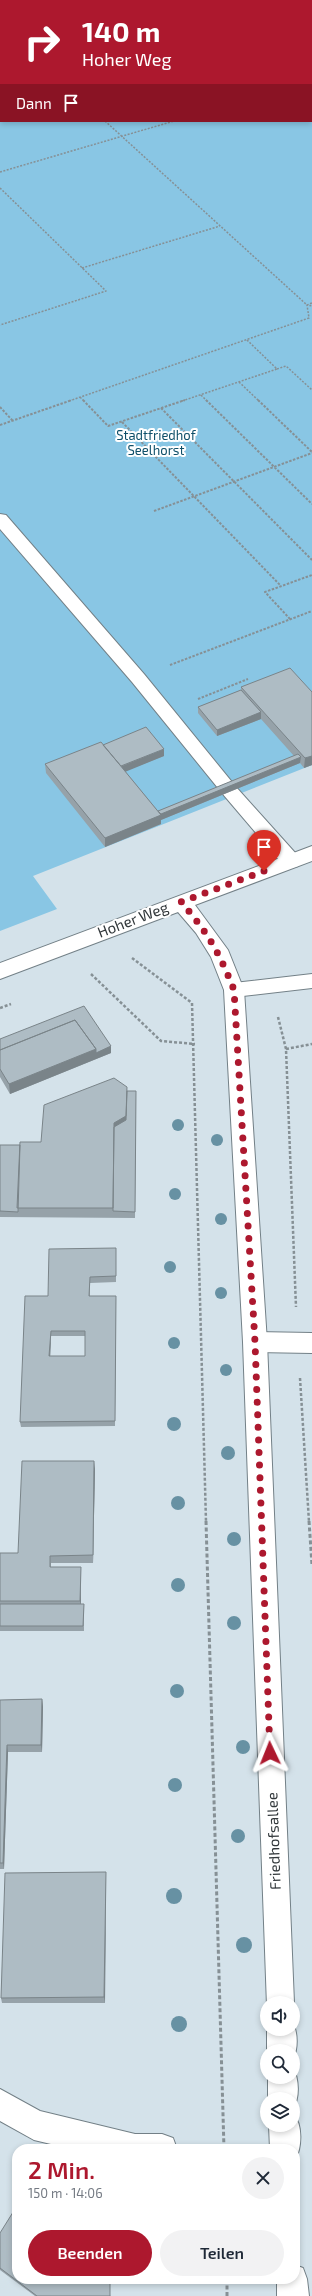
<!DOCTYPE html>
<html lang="de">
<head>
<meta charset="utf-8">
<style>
	body { margin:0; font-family:"Exo 2",sans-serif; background:#f2f2f3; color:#1f2937; height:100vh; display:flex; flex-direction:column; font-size:15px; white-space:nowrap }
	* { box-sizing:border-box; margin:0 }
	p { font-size:13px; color:#747a83 }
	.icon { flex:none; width:22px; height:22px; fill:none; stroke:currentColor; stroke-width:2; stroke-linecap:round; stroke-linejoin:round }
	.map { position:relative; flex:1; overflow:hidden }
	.panel { position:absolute; left:12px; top:2144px; width:288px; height:140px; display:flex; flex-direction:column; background:#fff; border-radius:16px; box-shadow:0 2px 6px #0003 }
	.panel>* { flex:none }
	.hud { position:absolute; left:0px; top:0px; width:312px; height:122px; box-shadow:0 2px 6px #0003; background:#ad182e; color:#fff; overflow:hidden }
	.controls { position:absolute; left:260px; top:1996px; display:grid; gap:8px }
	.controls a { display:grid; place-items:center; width:40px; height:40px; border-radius:50%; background:#fff; box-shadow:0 2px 6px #0003; font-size:20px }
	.pin { position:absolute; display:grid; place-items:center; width:34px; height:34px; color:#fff; margin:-41px -17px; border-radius:50% 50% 50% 0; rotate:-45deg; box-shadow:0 0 4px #0007 }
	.pin .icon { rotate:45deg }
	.me { position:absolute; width:44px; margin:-22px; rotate:358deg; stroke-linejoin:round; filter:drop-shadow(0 0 3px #0008) }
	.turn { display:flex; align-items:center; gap:14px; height:84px; padding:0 16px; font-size:18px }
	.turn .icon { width:52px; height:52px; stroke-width:2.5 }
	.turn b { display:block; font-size:28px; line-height:34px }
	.then { display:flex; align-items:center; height:38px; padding:0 16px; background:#0003; gap:8px; font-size:15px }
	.round { display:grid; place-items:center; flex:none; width:42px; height:42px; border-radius:21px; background:#f2f2f3 }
	.headline { display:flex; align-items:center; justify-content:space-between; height:68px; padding:0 16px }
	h1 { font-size:24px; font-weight:600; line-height:30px; color:#ad182e }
	.action { display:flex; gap:8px; margin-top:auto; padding:8px 16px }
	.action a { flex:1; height:46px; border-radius:24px; background:#ad182e; color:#fff; font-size:16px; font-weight:600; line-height:46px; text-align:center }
	.action a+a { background:#f2f2f3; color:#1f2937 }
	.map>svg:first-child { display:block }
</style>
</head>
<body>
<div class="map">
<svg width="312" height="2296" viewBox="0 0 312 2296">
	<rect width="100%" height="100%" fill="#d4e2ea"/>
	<path fill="#89c6e4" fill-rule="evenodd" d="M0,0h312v765l-279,111 24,33 -57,22zM1,1h310v120h-310z"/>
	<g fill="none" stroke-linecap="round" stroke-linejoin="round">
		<g stroke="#738087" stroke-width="2">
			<path id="service" d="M0,514l6,1 138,159 92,113 62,69 2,5 -2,5 -7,2 -7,-2 -62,-73 -90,-111 -132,-153z
				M312,974v14l-78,9 -7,-2 -3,-5 3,-5 7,-2z
				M255,1332l57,1v20l-57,-1 -8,-3 -3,-7 3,-7z"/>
		</g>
		<g stroke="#738087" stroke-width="2">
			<path id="minor" d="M0,2089l40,22 95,23h27l11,4 4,11h-105l-38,-9 -34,-19z"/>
		</g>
		<g stroke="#738087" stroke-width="2">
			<path id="tertiary" d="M312,846v15l-117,44 33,45 16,40 23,352 27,661 -1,3v-3h-26v3l-24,-664 -19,-352 -13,-33 -15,-24 -18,-21 -178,67v-16z
				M293,2023c5,11 5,25 0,37v-9h-26v-23l26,1z
				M293,2067c6,13 7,29 0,43v-11h-25v-22h25z
				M293,2114c10,10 9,34 2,46v-11h-25l-1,-24h24z
				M295,2265l8,3 4,11 2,17h-32v-17h18z"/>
		</g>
		<path stroke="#869095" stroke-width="1.5" stroke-dasharray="2 1.5" stroke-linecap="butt" d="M183,0l2,1
			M105,121l202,184 5,-2
			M0,172l174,-51
			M0,188l106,103 -106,34
			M82,268l138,-42
			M277,369l9,-3 26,24
			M239,382l20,19
			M201,395l6,6
			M80,397l4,4
			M69,401l240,-83 -2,-13 5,1
			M182,401l95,-32 -30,-29"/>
		<path stroke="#869095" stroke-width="2" stroke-dasharray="2.5 1.5" stroke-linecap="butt" d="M83,400l25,26 77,-26
			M206,400l106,104
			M258,400l54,52
			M0,407l12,13
			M161,408l151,152
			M122,422l159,164
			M0,425l72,-25
			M154,511l158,-58
			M290,619l-25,-27 47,-17
			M170,665l142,-54
			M198,699l50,-20"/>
		<path stroke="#869095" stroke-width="2.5" stroke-dasharray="3 2" stroke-linecap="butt" d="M132,958l60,45 14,519
			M91,974l70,67 34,3
			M0,1008l11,-4
			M278,1017l8,32 10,258
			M286,1049l26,-5
			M300,1378l9,144"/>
		<path stroke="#869095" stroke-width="3" stroke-dasharray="4 2.5" stroke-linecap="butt" d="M206,1521l18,628
			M309,1521l3,44
			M227,2279v17"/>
		<use href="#service" fill="#fff" fill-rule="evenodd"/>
		<use href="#minor" fill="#fff" fill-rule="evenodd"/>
		<use href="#tertiary" fill="#fff" fill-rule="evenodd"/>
	</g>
	<g fill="#6791a3">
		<circle cx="178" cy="1125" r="6"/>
		<circle cx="217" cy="1140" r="6"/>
		<circle cx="175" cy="1194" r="6"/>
		<circle cx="221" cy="1219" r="6"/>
		<circle cx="170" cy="1267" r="6"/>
		<circle cx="221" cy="1293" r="6"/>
		<circle cx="174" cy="1343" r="6"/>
		<circle cx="226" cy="1370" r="6"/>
		<circle cx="174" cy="1424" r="7"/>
		<circle cx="228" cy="1453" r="7"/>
		<circle cx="178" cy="1503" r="7"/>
		<circle cx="234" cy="1539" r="7"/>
		<circle cx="178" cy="1585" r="7"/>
		<circle cx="234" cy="1623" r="7"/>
		<circle cx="177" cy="1691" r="7"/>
		<circle cx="243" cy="1747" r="7"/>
		<circle cx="175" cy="1785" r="7"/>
		<circle cx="238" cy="1836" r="7"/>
		<circle cx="174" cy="1896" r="8"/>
		<circle cx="244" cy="1945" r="8"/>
		<circle cx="179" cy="2024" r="8"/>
	</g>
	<path fill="#96a2a9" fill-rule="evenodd" d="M241,687l71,5v73l-8,3 -4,-5 -139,57v4l-56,23 -59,-74 -1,-9 58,-19 61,11 -39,15 33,40 136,-55 -33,-37 -44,17 -19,-23v-6l43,-17z
		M0,1039l111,14 -101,41 -10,-17z
		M127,1091h9l-1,127 -135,-1v-72h20l21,-3z
		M116,1248v34l-26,1v13h26l-1,130 -94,1 -1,-5 28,-126zM51,1336h34v20h-35z
		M95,1469l-2,94h-42v4h30v37h3v27h-84v-78h18z
		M42,1699l1,8 -1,45h-34l-4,117h-4v-169z
		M106,1872l-1,131h-103l-1,-5z
		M0,2233l111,63h-76l-35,-26z"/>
	<path fill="#7a8489" d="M261,712v7l-44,17v-6z
		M164,749v7l-44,18v-7z
		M312,756v9l-8,3 1,-10z
		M301,757l-1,6 -139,57v4l-56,23v-9l54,-24z
		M111,1046v7l-101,41 -1,-10 87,-35z
		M127,1087v39l-13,7v-10z
		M51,1331v5l-1,26 -1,-6z
		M94,1461l1,8 -2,94v-8z
		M81,1567v41l-1,-7z
		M42,1699l1,8 -1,45 -1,-7z
		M7,1745l1,7 -4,117 -1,-6z
		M106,1872v6l-1,125 -1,-6z"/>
	<path fill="#aebcc4" stroke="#7a8489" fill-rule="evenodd" d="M290,668l22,24v64l-7,2 -64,-71z
		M241,690l20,22 -44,18 -19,-23z
		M146,727l18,22 -43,17 -18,-21z
		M101,742l60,73 -56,23 -60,-74z
		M298,754l3,3 -140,57 -3,-3z
		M84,1006l27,40 -15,7v-4l-21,-29 -75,30v-11z
		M75,1020l21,29 -87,35 -9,-15v-19z
		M114,1078l13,9 -1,29 -12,7 -1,85h-96l3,-66h21l3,-37z
		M127,1091h9l-1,121 -22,-1 1,-84 12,-7z
		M0,1145h20l-2,67 -18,-1z
		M116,1248v28l-26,1 -1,19h27l-1,125 -95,1 5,-126h23l1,-47zM51,1331h34v25h-36z
		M22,1461h72l-1,94 -43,1v11h31l-1,34h-80v-48h18z
		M0,1604h84l-1,22h-83z
		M42,1699l-1,46h-34l-4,118h-3v-163z
		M106,1872l-2,125 -103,1 4,-125z
		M15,2209l2,2v68h93v17h-73l-37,-28v-35z"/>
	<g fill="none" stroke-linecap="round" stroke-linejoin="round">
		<path stroke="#ad182e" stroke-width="7" stroke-dasharray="0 12.6" d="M264,871l-83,31c27,31 38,50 53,88l21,352 15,411"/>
	</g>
	<g text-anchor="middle" stroke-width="4" stroke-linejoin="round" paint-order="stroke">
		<g font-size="13" fill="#0e4f69" stroke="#fff">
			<text x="156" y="440">Stadtfriedhof<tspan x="156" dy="15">Seelhorst</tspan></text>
		</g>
		<g font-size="15" fill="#31373a" stroke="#fff">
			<text transform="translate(133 920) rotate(-21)" y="5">Hoher Weg</text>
			<text transform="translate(274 1841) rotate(-92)" y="5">Friedhofsallee</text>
		</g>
	</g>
</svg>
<div class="controls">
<a><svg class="icon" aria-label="sound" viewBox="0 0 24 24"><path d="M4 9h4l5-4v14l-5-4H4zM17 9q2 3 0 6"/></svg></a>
<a><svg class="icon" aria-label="search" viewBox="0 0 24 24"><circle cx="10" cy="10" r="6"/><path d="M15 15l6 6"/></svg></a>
<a><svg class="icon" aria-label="layers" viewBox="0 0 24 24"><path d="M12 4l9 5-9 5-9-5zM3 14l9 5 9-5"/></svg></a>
</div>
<div class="pin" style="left:264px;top:871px;background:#d93025"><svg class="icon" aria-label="arrive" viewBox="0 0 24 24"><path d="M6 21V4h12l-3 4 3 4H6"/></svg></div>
<svg class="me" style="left:270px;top:1753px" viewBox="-20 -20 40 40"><path d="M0-17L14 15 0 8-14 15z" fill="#ad182e" stroke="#fff" stroke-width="4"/></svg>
<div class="hud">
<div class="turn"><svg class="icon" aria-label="right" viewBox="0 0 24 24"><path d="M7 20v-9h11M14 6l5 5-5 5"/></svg><div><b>140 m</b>Hoher Weg</div></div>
<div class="then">Dann<svg class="icon" aria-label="arrive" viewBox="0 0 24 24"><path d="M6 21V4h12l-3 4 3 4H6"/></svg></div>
</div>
<section class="panel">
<div class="headline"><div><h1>2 Min.</h1><p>150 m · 14:06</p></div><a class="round"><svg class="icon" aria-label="close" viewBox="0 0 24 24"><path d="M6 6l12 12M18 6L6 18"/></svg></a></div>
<div class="action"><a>Beenden</a><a>Teilen</a></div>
</section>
</div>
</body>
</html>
